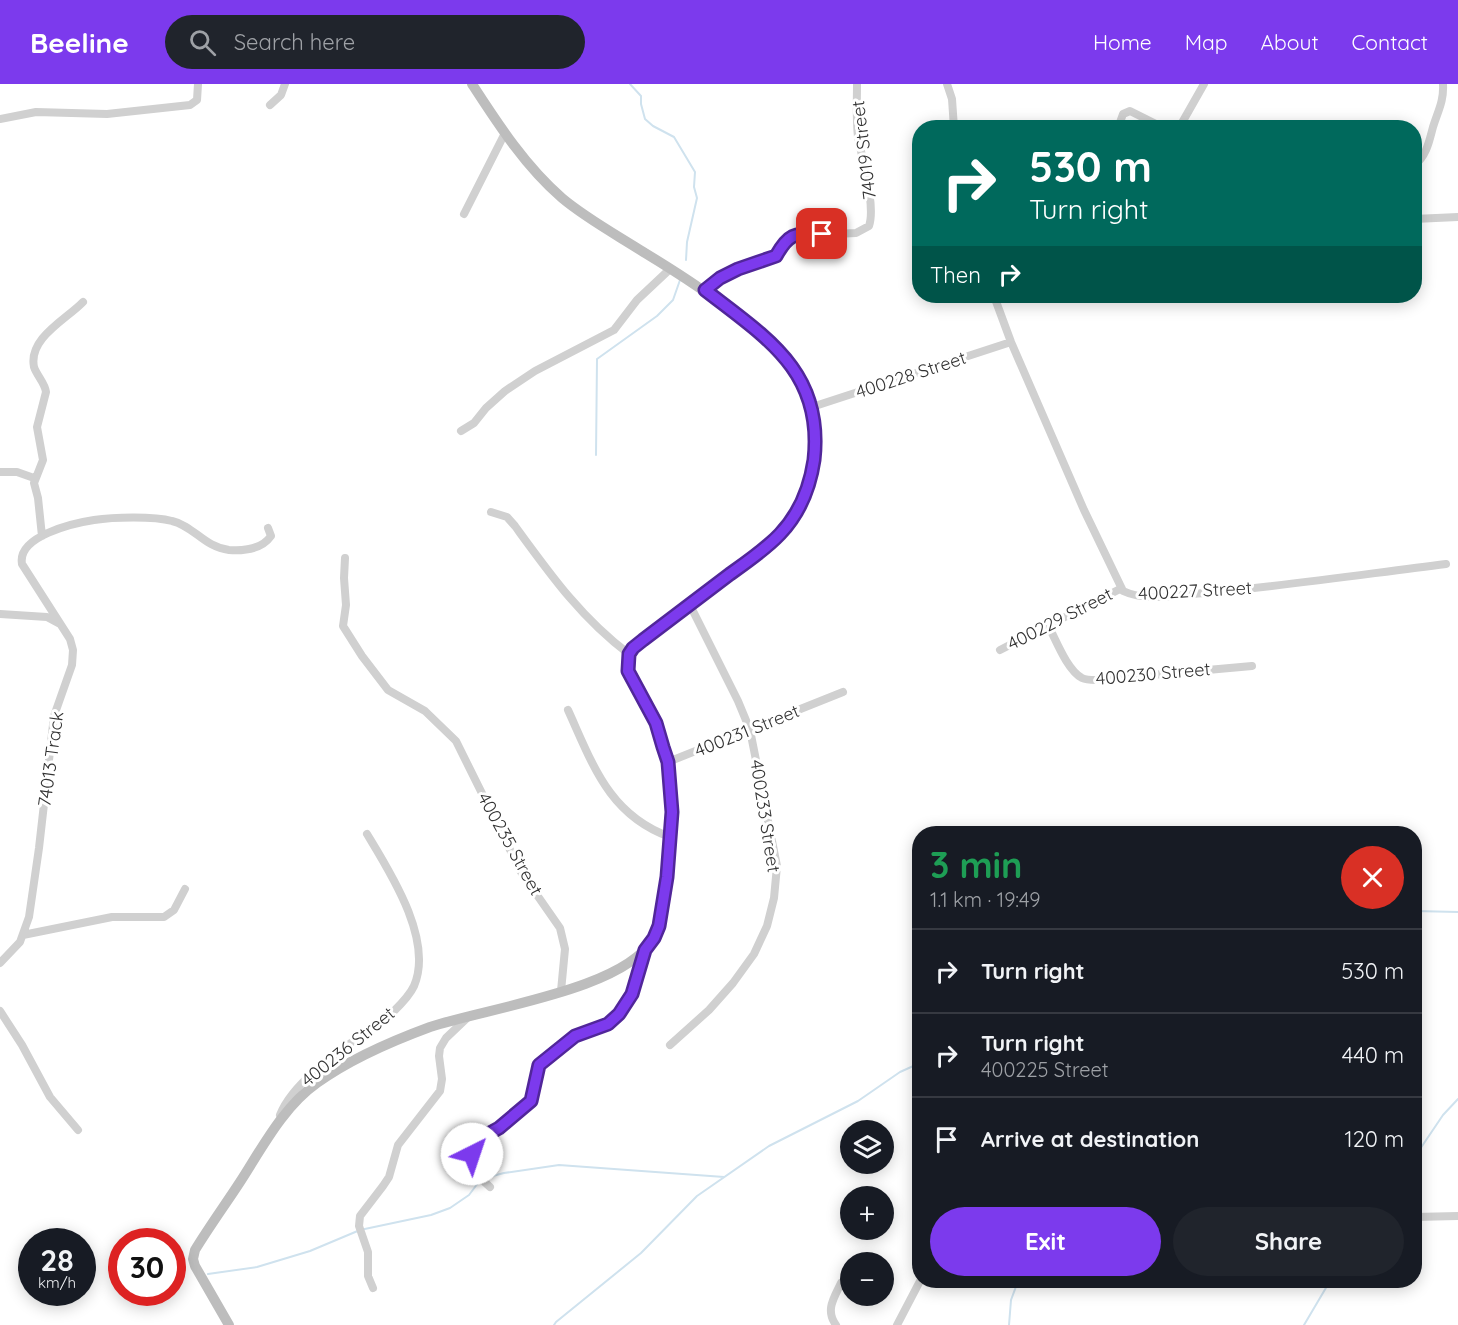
<!DOCTYPE html>
<html lang="en">
<head>
<meta charset="utf-8">
<style>
	body { margin:0; font-family:Quicksand,sans-serif; background:#20242c; color:#f1f3f6; height:100vh; display:flex; flex-direction:column; font-size:22px; white-space:nowrap }
	* { box-sizing:border-box; margin:0 }
	p { font-size:20px; color:#9ea1a6 }
	.icon { flex:none; width:33px; height:33px; fill:none; stroke:currentColor; stroke-width:2; stroke-linecap:round; stroke-linejoin:round }
	.map { position:relative; flex:1; overflow:hidden }
	.details { position:absolute; left:912px; top:742px; width:510px; height:462px; display:flex; flex-direction:column; background:#171b24; border-radius:24px; box-shadow:0 3px 15px #0003 }
	.details>* { flex:none }
	.top-card { position:absolute; left:912px; top:36px; width:510px; height:183px; border-radius:24px; box-shadow:0 3px 15px #0003; background:#00695c; color:#fff; overflow:hidden }
	.fabs { position:absolute; left:840px; top:1036px; display:grid; gap:12px }
	.fabs a { display:grid; place-items:center; width:54px; height:54px; border-radius:50%; background:#171b24; box-shadow:0 3px 15px #0003; font-size:30px }
	.speed { position:absolute; left:18px; top:1144px; display:flex; gap:12px; font-size:30px; font-weight:700; text-align:center }
	.speed>* { display:grid; place-content:center; width:78px; height:78px; border-radius:50%; background:#171b24; box-shadow:0 3px 15px #0003; line-height:1 }
	.speed small { font-size:15px; font-weight:400 }
	.speed .limit { border:9px solid #d22; background:#fff; color:#111 }
	.pin { position:absolute; display:grid; place-items:center; width:51px; height:51px; color:#fff; margin:-26px; border-radius:12px; box-shadow:0 3px 9px #0006 }
	.me { position:absolute; width:66px; margin:-33px; rotate:41deg; stroke-linejoin:round; filter:drop-shadow(0 0 4px #0008) }
	.turn { display:flex; align-items:center; gap:21px; height:126px; padding:0 18px; font-size:27px }
	.turn .icon { width:78px; height:78px; stroke-width:2.5 }
	.turn b { display:block; font-size:42px; line-height:51px }
	.then { display:flex; align-items:center; height:57px; padding:0 18px; background:#0003; gap:12px; font-size:22px }
	.round { display:grid; place-items:center; flex:none; width:63px; height:63px; border-radius:32px; background:#20242c }
	.headline { display:flex; align-items:center; justify-content:space-between; height:102px; padding:0 18px }
	h1 { font-size:36px; font-weight:700; line-height:45px; color:#1e9e55 }
	.button { display:flex; gap:12px; margin-top:auto; padding:12px 18px }
	.button a { flex:1; height:69px; border-radius:36px; background:#7c3aed; color:#fff; font-size:24px; font-weight:700; line-height:69px; text-align:center }
	.button a+a { background:#20242c; color:#f1f3f6 }
	ul { padding:0; list-style:none }
	li { display:flex; align-items:center; gap:18px; height:84px; padding:0 18px; border-top:2px solid #363941 }
	li div { flex:1 }
	li b { display:block; font-size:22px }
	li em { font-style:normal }
	header { display:flex; align-items:center; gap:36px; box-sizing:border-box; height:84px; padding:0 30px; background:#7c3aed; color:#fff }
	header strong { font-size:28px }
	nav { display:flex; gap:33px; margin-inline-start:auto; font-size:21px }
	.search { width:420px; height:54px; background:#20242c; display:flex; align-items:center; gap:15px; box-sizing:border-box; padding:0 21px; border-radius:33px; color:#9ea1a6; font-size:22px }
	.map>svg:first-child { display:block }
</style>
</head>
<body>
<header>
<strong>Beeline</strong>
<div class="search"><svg class="icon" aria-label="search" viewBox="0 0 24 24"><circle cx="10" cy="10" r="6"/><path d="M15 15l6 6"/></svg>Search here</div>
<nav><a>Home</a><a>Map</a><a>About</a><a>Contact</a></nav>
</header>
<div class="map">
<svg width="1458" height="1241" viewBox="0 0 1458 1241">
	<rect width="100%" height="100%" fill="#fff"/>
	<g fill="none" stroke-linecap="round" stroke-linejoin="round">
		<path stroke="#cfe2ee" stroke-width="2" d="M630,0l11,12v8l4,15 8,7 21,11 21,35 -1,15 3,11 -10,44 -1,18
			M596,371l1,-96 60,-43 16,-16 7,-20
			M1414,827l44,1
			M1414,1074l29,-43 15,-16
			M208,1190l49,-7 53,-16 50,-21 71,-15 19,-7 19,-13 12,-16 23,-6 55,-8 165,12
			M554,1241l2,-3 85,-69 56,-57 72,-50 89,-45 42,-29 20,-9
			M1009,1241l2,-25 7,-19
			M1304,1241l26,-44"/>
		<path stroke="#d0d0d0" stroke-width="8" d="M947,0l5,15 2,29
			M270,21l11,-10 4,-11
			M0,35l36,-7 71,2 83,-9 7,-5 1,-16
			M1118,44l5,-14 7,-3 34,17
			M1179,44l25,-44
			M1414,82c13,-11 15,-24 19,-39 5,-16 11,-26 10,-43
			M464,130l41,-81
			M1414,135l44,-2
			M705,206l15,-12 18,-9 38,-13 10,-16 6,-4 64,-3 13,-7c7,-20 -7,-67 -11,-89 -2,-18 -1,-35 -1,-53
			M994,212l17,46 73,168 39,81c23,11 56,4 81,2 81,-7 161,-19 242,-29
			M812,323l199,-65
			M461,347l13,-8 12,-15 19,-17 30,-20 79,-41 23,-30 33,-31
			M0,388h17l17,6
			M491,428l16,5 8,9c35,48 66,92 114,128
			M42,452l-4,-38 -4,-15 9,-23 -6,-33 9,-35c-1,-9 -9,-16 -12,-25 -6,-29 33,-48 49,-65
			M345,474l-1,20 2,27 -3,21 19,30 26,34 37,21 31,30 65,131 39,56 5,21 -4,42
			M0,530l47,3 13,7
			M1048,541c8,15 19,45 34,53 4,2 10,2 14,2l156,-14
			M1000,566l120,-61
			M568,626c25,55 41,105 102,127
			M668,678l175,-70
			M23,851l89,-18h52l10,-7 11,-21
			M0,879l20,-21 9,-25 10,-69 15,-132 18,-51 1,-15 -3,-11 -48,-75c-5,-28 52,-41 72,-44 19,-3 60,-4 78,1 22,5 32,26 57,29 15,1 33,-1 42,-14l-3,-8
			M0,927l22,34 28,52 28,33
			M670,961l39,-35 24,-27 21,-29 13,-28 7,-28 3,-32 -27,-136 -12,-29 -48,-96
			M280,1031c15,-39 77,-75 110,-100 9,-9 19,-18 24,-29 20,-46 -24,-114 -47,-152
			M490,1103l-11,-10 -7,-13v-10l4,-12 23,-14 32,-27 8,-36 36,-29 33,-12 11,-10 13,-20 13,-44
			M1414,1133l44,-1
			M373,1204l-5,-12v-24l-9,-26 1,-10 23,-30 6,-9 9,-32 42,-54 2,-12 -3,-23 1,-8 6,-10 21,-20
			M836,1241c-11,-15 -2,-27 5,-42
			M897,1241l23,-44"/>
		<path stroke="#bdbdbd" stroke-width="10" d="M229,1241l-34,-59 -2,-7 2,-9c14,-23 30,-45 45,-68 22,-34 43,-75 77,-99 33,-24 75,-42 113,-56 56,-19 194,-37 223,-88 19,-32 23,-142 15,-178 -3,-13 -8,-27 -13,-39 -6,-15 -25,-38 -27,-52 -3,-14 5,-22 15,-30 29,-22 58,-44 87,-66 22,-16 45,-31 61,-54 14,-20 21,-43 23,-68 8,-63 -29,-100 -75,-135 -30,-24 -61,-44 -94,-64 -28,-18 -58,-34 -83,-55 -37,-32 -64,-74 -90,-114"/>
	</g>
	<g fill="none" stroke-linecap="round" stroke-linejoin="round">
		<g stroke="#51269a" stroke-width="15">
			<path id="route" d="M472,1070l7,-15 20,-11 32,-27 8,-36 36,-29 33,-12 11,-10 13,-20 13,-44 9,-12 5,-12 8,-49 5,-65 -4,-50 -5,-15 -7,-24 -28,-52 1,-17 4,-6 10,-8c29,-22 58,-44 87,-66 17,-12 36,-25 50,-40 19,-20 30,-47 34,-74 10,-88 -47,-122 -109,-170l15,-12 18,-9 38,-13c14,-25 20,-22 46,-22"/>
		</g>
		<use href="#route" stroke="#7c3aed" stroke-width="10"/>
	</g>
	<g text-anchor="middle" stroke-width="6" stroke-linejoin="round" paint-order="stroke">
		<g font-size="18" fill="#333" stroke="#fff">
			<text transform="translate(864 66) rotate(-97)" y="6">74019 Street</text>
			<text transform="translate(911 291) rotate(-18)" y="6">400228 Street</text>
			<text transform="translate(1195 507) rotate(-3)" y="6">400227 Street</text>
			<text transform="translate(1060 535) rotate(-27)" y="6">400229 Street</text>
			<text transform="translate(1153 590) rotate(-5)" y="6">400230 Street</text>
			<text transform="translate(747 647) rotate(-22)" y="6">400231 Street</text>
			<text transform="translate(51 675) rotate(-82)" y="6">74013 Track</text>
			<text transform="translate(765 732) rotate(81)" y="6">400233 Street</text>
			<text transform="translate(510 760) rotate(61)" y="6">400235 Street</text>
			<text transform="translate(348 963) rotate(-39)" y="6">400236 Street</text>
		</g>
	</g>
</svg>
<div class="fabs">
<a><svg class="icon" aria-label="layers" viewBox="0 0 24 24"><path d="M12 4l9 5-9 5-9-5zM3 14l9 5 9-5"/></svg></a>
<a>+</a>
<a>−</a>
</div>
<div class="speed"><div>28<small>km/h</small></div><div class="limit">30</div></div>
<div class="pin" style="left:822px;top:150px;background:#d93025"><svg class="icon" aria-label="arrive" viewBox="0 0 24 24"><path d="M6 21V4h12l-3 4 3 4H6"/></svg></div>
<svg class="me" style="left:472px;top:1070px" viewBox="-20 -20 40 40"><circle r="19" fill="#fff"/><path d="M0-13L10 11 0 6-10 11z" fill="#7c3aed"/></svg>
<div class="top-card">
<div class="turn"><svg class="icon" aria-label="right" viewBox="0 0 24 24"><path d="M7 20v-9h11M14 6l5 5-5 5"/></svg><div><b>530 m</b>Turn right</div></div>
<div class="then">Then<svg class="icon" aria-label="right" viewBox="0 0 24 24"><path d="M7 20v-9h11M14 6l5 5-5 5"/></svg></div>
</div>
<section class="details">
<div class="headline"><div><h1>3 min</h1><p>1.1 km · 19:49</p></div><a class="round" style="background:#d93025;color:#fff"><svg class="icon" aria-label="close" viewBox="0 0 24 24"><path d="M6 6l12 12M18 6L6 18"/></svg></a></div>
<ul>
<li><svg class="icon" aria-label="right" viewBox="0 0 24 24"><path d="M7 20v-9h11M14 6l5 5-5 5"/></svg><div><b>Turn right</b></div><em>530 m</em></li>
<li><svg class="icon" aria-label="right" viewBox="0 0 24 24"><path d="M7 20v-9h11M14 6l5 5-5 5"/></svg><div><b>Turn right</b><p>400225 Street</p></div><em>440 m</em></li>
<li><svg class="icon" aria-label="arrive" viewBox="0 0 24 24"><path d="M6 21V4h12l-3 4 3 4H6"/></svg><div><b>Arrive at destination</b></div><em>120 m</em></li>
</ul>
<div class="button"><a>Exit</a><a>Share</a></div>
</section>
</div>
</body>
</html>
